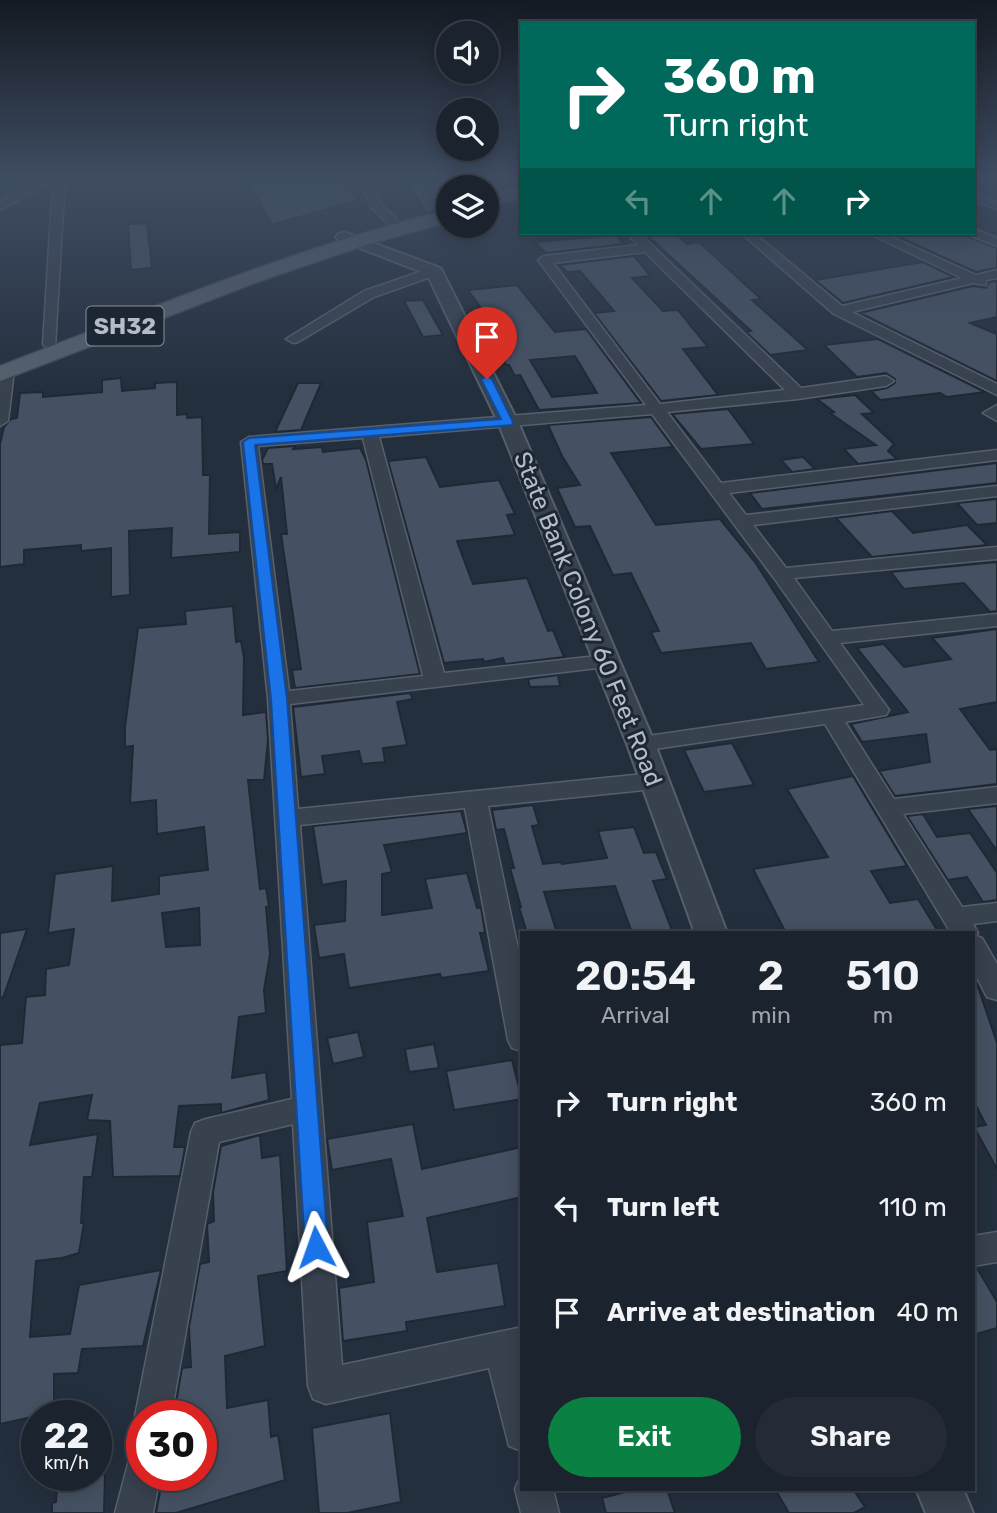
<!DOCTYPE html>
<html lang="en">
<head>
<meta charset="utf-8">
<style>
	body { margin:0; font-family:Rubik,sans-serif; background:#242b36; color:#f1f3f6; height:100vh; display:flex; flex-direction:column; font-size:26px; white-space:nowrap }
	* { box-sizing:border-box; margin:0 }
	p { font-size:23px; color:#a0a4aa }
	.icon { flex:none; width:38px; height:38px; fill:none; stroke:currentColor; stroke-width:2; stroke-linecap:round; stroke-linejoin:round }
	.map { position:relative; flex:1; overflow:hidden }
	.sheet { position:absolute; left:520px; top:931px; width:455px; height:560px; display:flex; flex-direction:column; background:#1b232e; border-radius:0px; box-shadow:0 4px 18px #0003,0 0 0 2px #39404a }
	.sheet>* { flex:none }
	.hud { position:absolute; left:520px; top:21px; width:455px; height:214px; border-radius:0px; box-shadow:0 4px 18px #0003,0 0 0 2px #39404a; background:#00695c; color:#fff; overflow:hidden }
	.buttons { position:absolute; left:436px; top:21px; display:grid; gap:14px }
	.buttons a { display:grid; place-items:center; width:63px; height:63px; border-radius:50%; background:#1b232e; box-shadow:0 4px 18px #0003,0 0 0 2px #39404a; font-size:35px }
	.speed { position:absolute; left:21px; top:1400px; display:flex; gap:14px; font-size:35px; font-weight:700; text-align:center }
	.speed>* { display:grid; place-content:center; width:91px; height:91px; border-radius:50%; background:#1b232e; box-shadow:0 4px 18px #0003,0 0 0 2px #39404a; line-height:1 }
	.speed small { font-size:18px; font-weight:400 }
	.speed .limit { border:10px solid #d22; background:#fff; color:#111 }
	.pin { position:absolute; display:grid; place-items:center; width:60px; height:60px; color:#fff; margin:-72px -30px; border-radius:50% 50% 50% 0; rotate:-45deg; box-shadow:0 0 7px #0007 }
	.pin .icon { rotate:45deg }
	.me { position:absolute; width:77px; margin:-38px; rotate:356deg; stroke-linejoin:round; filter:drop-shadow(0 0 5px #0008) }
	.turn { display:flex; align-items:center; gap:24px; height:147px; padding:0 28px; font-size:32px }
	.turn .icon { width:91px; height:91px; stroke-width:2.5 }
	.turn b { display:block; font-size:49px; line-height:60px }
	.lanes { display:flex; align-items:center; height:66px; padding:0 28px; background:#0003; justify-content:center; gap:35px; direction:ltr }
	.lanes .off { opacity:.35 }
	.eta { display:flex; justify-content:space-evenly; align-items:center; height:119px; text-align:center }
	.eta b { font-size:42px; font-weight:600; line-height:49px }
	.action { display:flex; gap:14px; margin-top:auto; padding:14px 28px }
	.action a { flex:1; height:80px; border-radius:42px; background:#0b8043; color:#fff; font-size:28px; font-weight:600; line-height:80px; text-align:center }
	.action a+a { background:#242b36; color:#f1f3f6 }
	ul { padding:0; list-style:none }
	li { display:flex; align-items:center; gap:21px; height:105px; padding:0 28px }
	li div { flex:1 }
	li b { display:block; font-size:26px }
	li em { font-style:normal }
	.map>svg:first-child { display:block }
</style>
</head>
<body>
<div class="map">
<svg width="997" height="1513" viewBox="0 0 997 1513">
	<rect width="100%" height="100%" fill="#242f3e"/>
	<path fill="#455162" stroke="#1f2835" stroke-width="2" fill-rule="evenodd" d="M245,177h76v6l20,-2 17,19 -86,25z
		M403,177h29l16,23v8l-21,5z
		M147,223l5,45 -21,2 -3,-46z
		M645,233h30l12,11 12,-2 62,57 -9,1 56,50 -38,5 -24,-23 5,-1z
		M941,233h23l4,4 29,11v20l-21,4 -77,-35z
		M616,235l8,9 -78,9 -12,-11z
		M634,256l16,20 -18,2 31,33 15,-1 30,37 -25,2 35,46 -57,6 -67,-88 20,-2 -34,-40 -13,1 -7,-7z
		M923,262l31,15 -111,26 -28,-23z
		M997,281v36l-27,6 27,11v47l-137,-68 113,-27 13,2 3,-6z
		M517,285l38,47 31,-3 55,74 -102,7 -19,-35 -5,1 -6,-11h-3l-26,-50h6l-18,-25zM575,356l22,37 -45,4 -22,-37z
		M423,300l20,35 -20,2 -19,-36z
		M878,339l107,53 -38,5 -7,-4 -60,7 -9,-9 16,-3 8,-5v-4l-9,-6 -29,4 -33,-32z
		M121,378l1,13 33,-3v-5l22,-1v33l10,-1v4l15,-1 1,58h7l-1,59 31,-2v20l-69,6 1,-30 -43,3 1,64 -19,2v-49l-30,3v-6l-57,5v14l-24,3v-123l4,-17 7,-8 6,-1 3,-25 23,-1v5l59,-5v-12z
		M298,383h23l-20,47 -26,2z
		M855,395l19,18 -12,1 32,30 -6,7 9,8 -39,5 -14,-15 32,-4 -46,-32 4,-1 -17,-13z
		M728,409l26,35 -53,5 -29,-35z
		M651,417l22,30 -62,6 45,72 64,-6 35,43 64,100 -53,7 -15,-26 -90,10 -10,-21 8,-1 -28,-58 -18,2 -23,-49 -15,1 -18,-39 23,-3 -18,-29 -14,-31z
		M295,446l-2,3 29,-2 1,5 37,-4 6,12 54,214 -125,14 -3,-18 9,-1 -20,-135h6l-6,-57 -5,12 -4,-25h-9l-1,-4 6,-12z
		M426,457l14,30 59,-7 16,34 -8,1 8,20 -58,6 16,43 54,-6 21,53 5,-1 11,27 -59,7 -2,-6 -19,4 -1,-3 -39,4 -56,-202z
		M803,457l12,12 -23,3 -11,-12z
		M997,463v20l-235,26 -12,-16z
		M997,499v24l-20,2 -20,-22z
		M892,511l21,22 54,-8 20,20 -115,12 -36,-39z
		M997,562v49l-7,1 -26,-29 -60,6 -13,-17z
		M233,606l3,36 5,-1 3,17 -1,57 23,-3 2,28 -4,40h-16l12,109 6,-1 3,18 -3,1 4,47 -6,36 2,23 -27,4 -7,61 34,-6 3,28 -48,13v-9l-42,2 -5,41h11l-5,29 -67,1 -3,-56 -23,-1 5,-25 -52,8 -10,42 68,-11 -6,43h-8l-3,46h3l-5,30 -17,5 -26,3 -6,76 40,-3 9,-49 82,-15 -18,76 -61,3 -4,24 -24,1v42h-17l-37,8v-379l22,-2 4,-46 19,-2 1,-26 23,-4 5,-36 -26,4 7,-59 58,-8 -1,35 47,-7v-18l49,-6 -4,-43 -47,7 -1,-34 -26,3 3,-57 -8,1v-20l13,-99 48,-4 -1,-13zM199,908l1,37 -34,2 -4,-34z
		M997,629v73l-37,7 30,41 7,-1v35l-102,12 -16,-25 51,-9 -4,-28 -64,8 -11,-18 57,-12 -51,-64 27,-4 20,23 47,-8 -19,-21z
		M558,675l2,11 -30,1 -2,-8z
		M410,693l3,6 -16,3 10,43 -24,3 2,14 -23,2 -3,-13 -37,5 3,18 -24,3 -8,-70z
		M732,743l22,42 -50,7 -20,-42z
		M853,776l54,90 -36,5 19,32 28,-4 21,34h-153l-33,-64 75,-12 -41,-68z
		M533,805l6,20 -7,1 11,38 18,-2 1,2 45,-6 -9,-27 36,-4 10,26 12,-1 11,27 -14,2 20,52h-41l-17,-47 -71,6 13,41h-30l-8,-26h2l-11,-39h4l-10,-39 -8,1 -4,-20z
		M997,806v45l-29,-42z
		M461,811l6,22 -83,12 8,27 -10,2v41l50,-7 -7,-29 42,-6 10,35 4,-1 4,26h-5l9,38 -48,7 -1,-4 -91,14 -5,-34 -25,4 -5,-33 31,-4 1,-40 -24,4 -9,-59z
		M923,814l14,23 33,-4 27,40v27l-14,2 -16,-25 -19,3 -41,-64z
		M27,929l-24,69 -3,-1v-64z
		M976,981l21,62v126l-23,-42 12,-2 -13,-25v-118z
		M358,1032l6,25 -31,7 -6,-26z
		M434,1044l5,24 -30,4 -4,-23z
		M512,1060l10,39 -68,11 -8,-39z
		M413,1124l9,45 100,-22v50l-95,21 10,54 61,-9 7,43 -99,16 1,9 -64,10 -4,-53 35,-6 -7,-60 36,-6 -12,-57 -59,11 -5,-31z
		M260,1135l2,23 18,-3 7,116 -29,5 7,70 -40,10 2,52 41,-8 3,37 7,-2 7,45 -109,33h-20l7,-38h38v-59h-12l-1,-5 -14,3 8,-46 9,-1 -2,-40 11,-63 9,-2 -2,-38 7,-3 -1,-29 8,-46z
		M973,1268h4l20,34v26l-24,7z
		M390,1413l11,89 -54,11h-28l-7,-85z
		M58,1475h47l-1,38h-52v-10l4,-1z
		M637,1489h30l8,24h-69l-4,-15z
		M775,1489h78l12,18 -11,6h-65z"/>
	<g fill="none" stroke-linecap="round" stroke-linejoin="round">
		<g stroke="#565f6c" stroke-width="3">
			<path id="minor" d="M0,177h65l-10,170h-10l-2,-3 10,-163 -53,29v-8l34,-19 -34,-1z
				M359,177h12l11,29 14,12v6h-8l-17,-17z
				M515,177h7v4z
				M973,193l24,9v7l-24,-9z
				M973,228l24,10v8l-28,-11 -2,-2h6z
				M626,233h13l162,155 85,-12 8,5 -8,5 -88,13 -131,13 54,71 276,-33v10l-268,33 17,22 251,-29v10l-244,29 33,43 211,-21v12l-203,19 38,53 165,-17v12l-157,17 49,67 -3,5 -41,7 49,77 103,-12v16l-94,11 59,93 35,-4v18l-24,3 5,9 -2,3 6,2 15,26v36l-10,-3 -14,-27v-37h-22l-126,-209 -184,27 -8,-2 -3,-5 3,-5 8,-2 223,-32 -90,-127 -122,-164 -273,23 65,236 162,-18 7,2 3,4 -3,4 -7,2 -316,37 8,105 356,-36 8,3 4,5 -4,5 -8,3 -166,17 34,162v83l-10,-3 -4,-8 -43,-232 -165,17 42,540 180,-38v124l-13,-5 -20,-78 -163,36 -13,-5 -5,-13 -15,-262 -74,18 -48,274h-29v13l-7,-13 56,-284 4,-9 11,-4 86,-20 -24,-400 -27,-257 8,-5 397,-32 -108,-145 6,-4 94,-11zM645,252l140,138 -125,14 -107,-141zM363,438l60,238 -134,15 -31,-245z
				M741,233h13l88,73 120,-28 -94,-45h15l93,42 21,-5v8l-11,2v5l-13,-2 -121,29 145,72v11l-163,-81z
				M434,267l6,4 -1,3 -65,23 -76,45 -5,1 -7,-4 78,-48z
				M7,367l7,4 -6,50 -8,5v-56z
				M997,405v16l-14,-8z
				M997,1232v30l-24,4v-30z
				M142,1454v21h18l-7,38h-38l14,-53z
				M521,1476l1,13h31l6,24h-38l-6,-24z"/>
		</g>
		<g stroke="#565f6c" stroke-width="4">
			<path id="tertiary" d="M344,232l96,36 2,3 76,151 137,322 72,189h-32l-68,-189 -129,-322 -71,-148 -88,-34 -3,-3 3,-3z
				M916,1489h47l10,24h-47z"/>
		</g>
		<g stroke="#414a57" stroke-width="3">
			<path id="primary" d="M522,187v11l-36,7v-11z
				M448,210v12l-83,23 -108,37 -257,99v-15c148,-56 294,-118 448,-156z"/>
		</g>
		<use href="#minor" fill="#38414e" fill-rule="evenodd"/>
		<use href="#tertiary" fill="#38414e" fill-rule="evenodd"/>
		<use href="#primary" fill="#56606e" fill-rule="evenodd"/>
	</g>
	<linearGradient id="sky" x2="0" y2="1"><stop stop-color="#141a22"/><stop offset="0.46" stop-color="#3f4d63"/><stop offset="1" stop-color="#3f4d63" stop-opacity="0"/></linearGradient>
	<rect width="997" height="389" fill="url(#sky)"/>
	<path fill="#1a73e8" stroke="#114b97" stroke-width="2" d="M487,376l5,3 21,43 -1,3 -257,20 32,254 41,548 -4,8 -8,3 -8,-3 -3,-8 -34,-548 -28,-257 6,-4 252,-19 -20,-40z"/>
	<g text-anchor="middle" stroke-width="6" stroke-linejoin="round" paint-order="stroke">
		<rect fill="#1d2633" stroke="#878f9c" stroke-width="2" x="86.5" y="306.5" width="77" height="39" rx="5"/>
		<g font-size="23" font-weight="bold" fill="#b4bcc9">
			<text x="125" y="334">SH32</text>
		</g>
		<g font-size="24" fill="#b4bcc9" stroke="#1d2633">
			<text transform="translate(588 619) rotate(68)" y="8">State Bank Colony 60 Feet Road</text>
		</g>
	</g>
</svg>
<div class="buttons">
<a><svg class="icon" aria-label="sound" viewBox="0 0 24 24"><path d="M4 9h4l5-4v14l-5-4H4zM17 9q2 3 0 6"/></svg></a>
<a><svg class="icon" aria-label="search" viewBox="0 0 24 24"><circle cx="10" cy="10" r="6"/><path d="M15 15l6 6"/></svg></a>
<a><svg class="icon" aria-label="layers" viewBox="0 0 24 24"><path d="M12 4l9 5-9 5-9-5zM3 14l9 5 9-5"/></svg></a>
</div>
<div class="speed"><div>22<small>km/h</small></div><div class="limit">30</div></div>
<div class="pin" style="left:487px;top:379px;background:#d93025"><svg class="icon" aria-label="arrive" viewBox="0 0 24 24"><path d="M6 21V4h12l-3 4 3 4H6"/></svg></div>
<svg class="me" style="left:316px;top:1247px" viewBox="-20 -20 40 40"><path d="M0-17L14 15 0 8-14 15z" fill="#1a73e8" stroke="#fff" stroke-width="4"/></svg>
<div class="hud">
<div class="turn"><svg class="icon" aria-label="right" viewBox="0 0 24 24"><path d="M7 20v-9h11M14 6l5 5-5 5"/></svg><div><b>360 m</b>Turn right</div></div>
<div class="lanes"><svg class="icon off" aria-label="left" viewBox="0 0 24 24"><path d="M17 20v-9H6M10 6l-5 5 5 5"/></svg><svg class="icon off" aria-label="ahead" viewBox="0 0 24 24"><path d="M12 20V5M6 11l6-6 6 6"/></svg><svg class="icon off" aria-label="ahead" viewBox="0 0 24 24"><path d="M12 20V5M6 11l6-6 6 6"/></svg><svg class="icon" aria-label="right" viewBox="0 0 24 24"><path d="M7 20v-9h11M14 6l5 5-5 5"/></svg></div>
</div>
<section class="sheet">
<div class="eta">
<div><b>20:54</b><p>Arrival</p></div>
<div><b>2</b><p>min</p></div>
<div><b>510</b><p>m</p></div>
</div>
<ul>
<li><svg class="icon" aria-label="right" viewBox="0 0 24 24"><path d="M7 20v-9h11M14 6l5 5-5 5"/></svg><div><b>Turn right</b></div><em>360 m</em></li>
<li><svg class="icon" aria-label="left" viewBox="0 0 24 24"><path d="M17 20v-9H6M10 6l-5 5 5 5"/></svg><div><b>Turn left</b></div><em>110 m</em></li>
<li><svg class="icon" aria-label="arrive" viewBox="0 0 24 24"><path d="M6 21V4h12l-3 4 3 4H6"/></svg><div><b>Arrive at destination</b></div><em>40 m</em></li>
</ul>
<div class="action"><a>Exit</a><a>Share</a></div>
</section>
</div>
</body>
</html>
